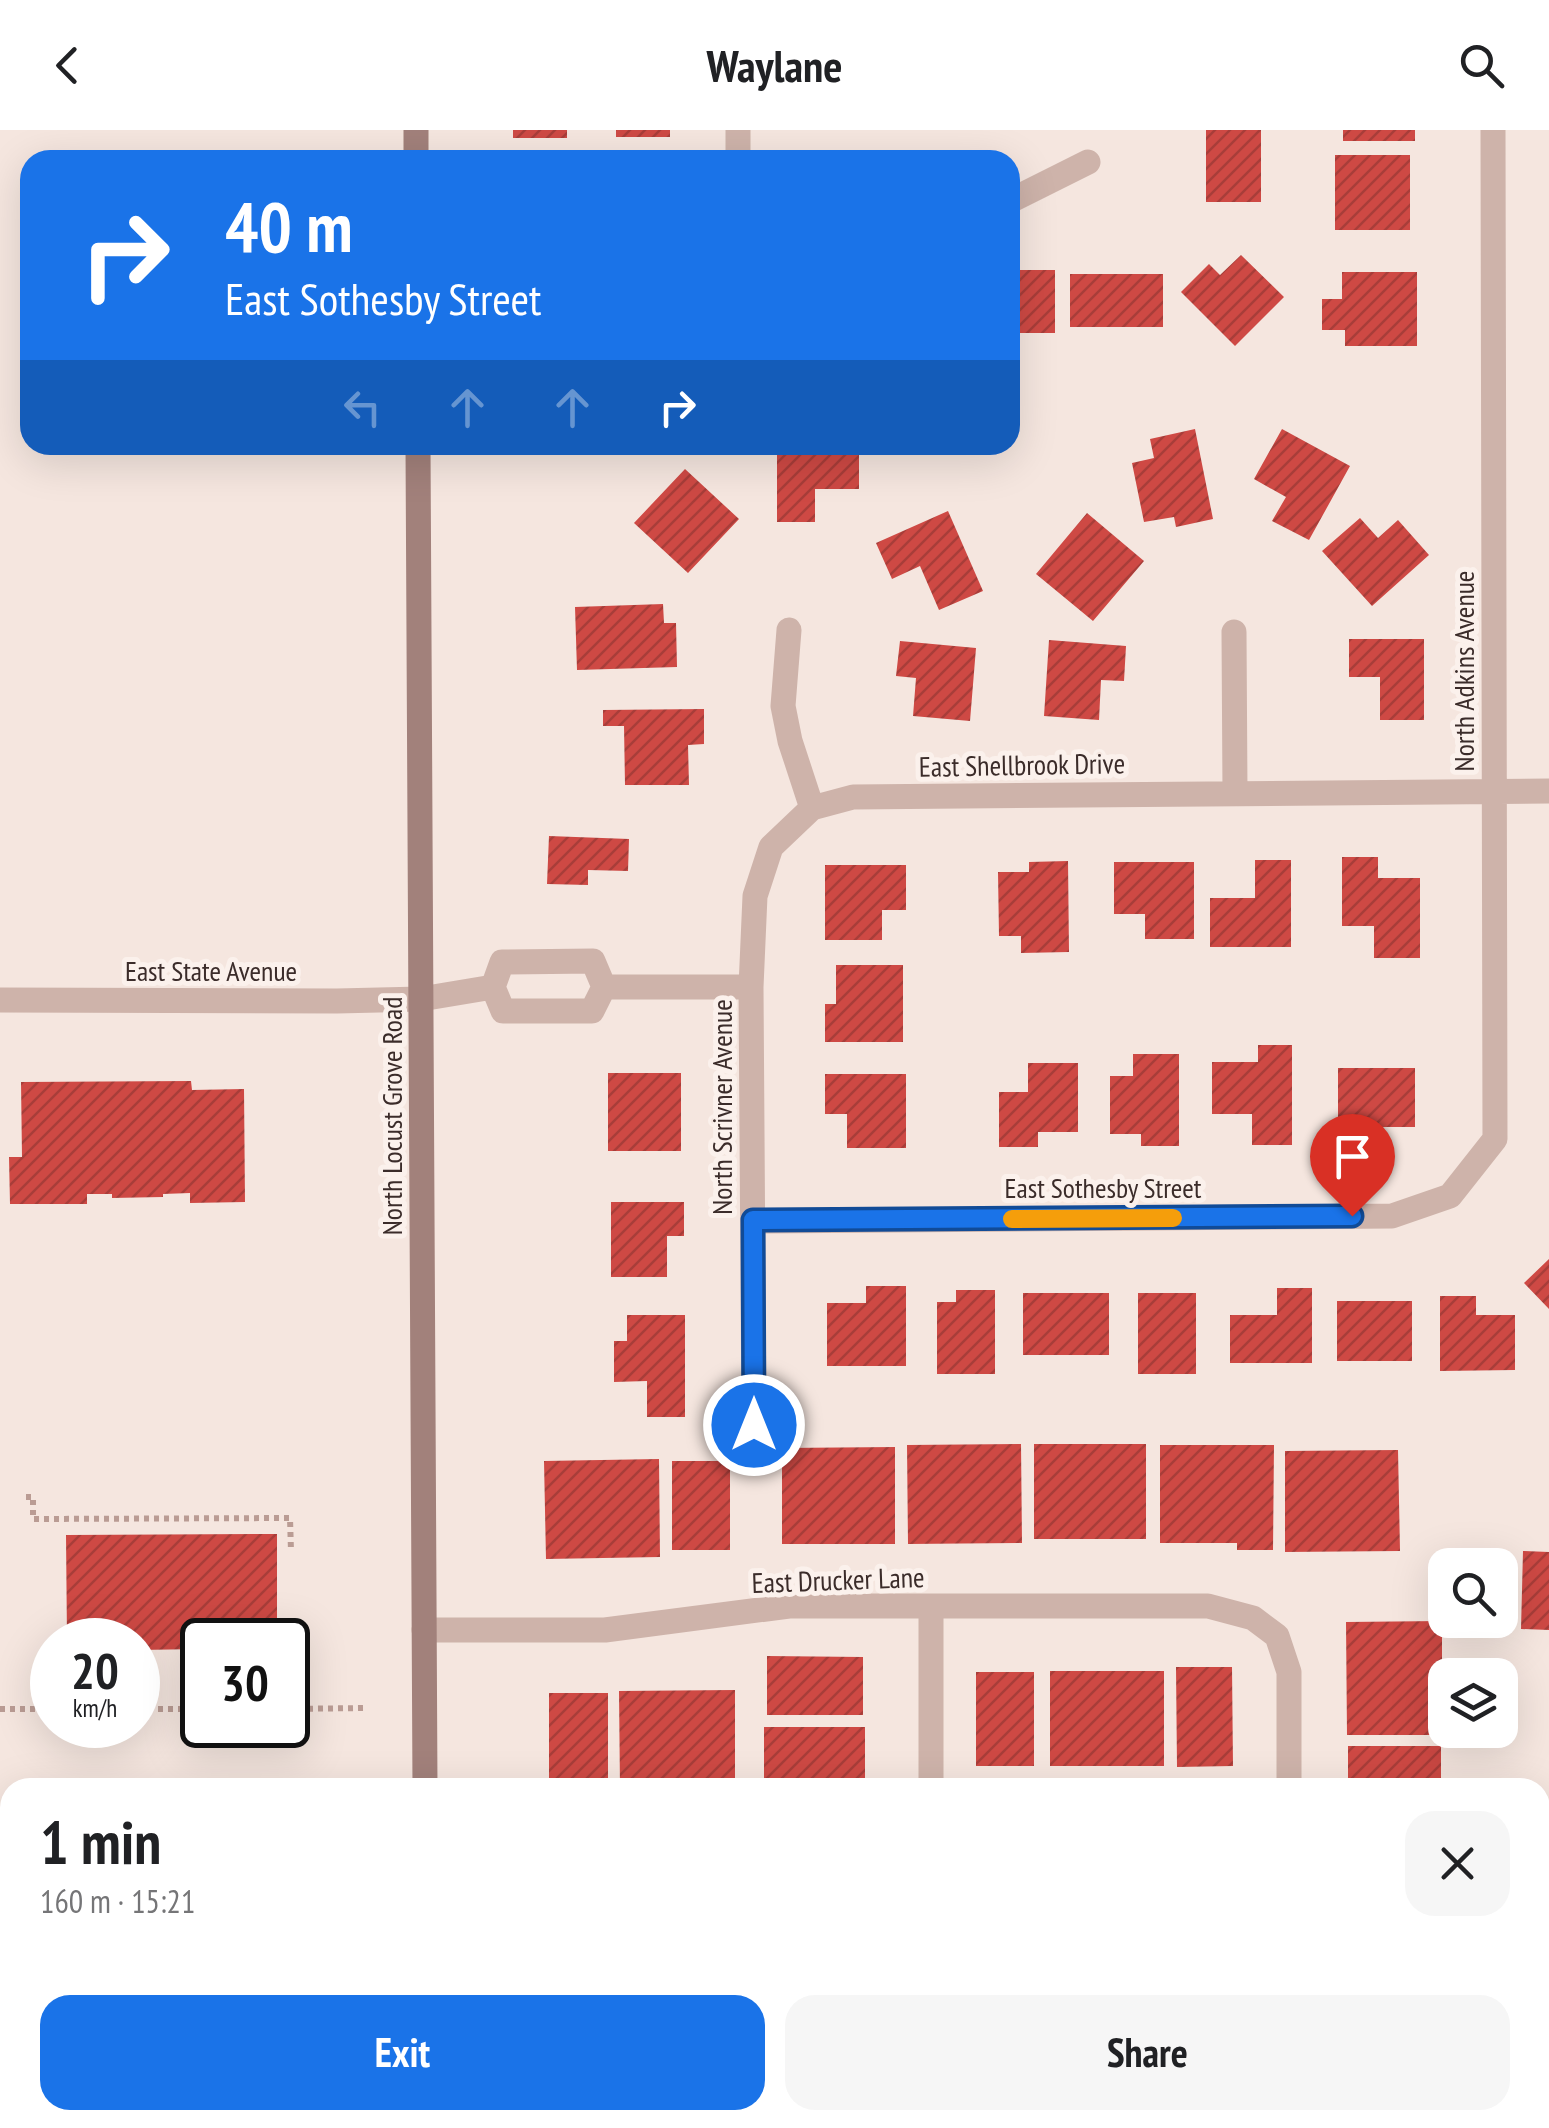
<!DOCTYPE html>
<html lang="en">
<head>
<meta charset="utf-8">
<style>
	body { margin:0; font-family:"PT Sans Narrow",sans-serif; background:#f6f6f6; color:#202124; height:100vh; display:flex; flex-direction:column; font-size:38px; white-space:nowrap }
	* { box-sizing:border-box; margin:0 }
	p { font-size:32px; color:#757577 }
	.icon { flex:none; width:55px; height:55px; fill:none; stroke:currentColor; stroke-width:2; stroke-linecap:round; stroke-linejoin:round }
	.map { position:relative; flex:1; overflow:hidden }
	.side { position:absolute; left:0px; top:1648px; width:1550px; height:352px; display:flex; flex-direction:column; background:#fff; border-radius:30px 30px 0 0; box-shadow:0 10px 40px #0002 }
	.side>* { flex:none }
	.hud { position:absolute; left:20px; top:20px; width:1000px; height:305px; border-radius:30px; box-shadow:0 10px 40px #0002; background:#1a73e8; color:#fff; overflow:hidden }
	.tools { position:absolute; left:1428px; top:1418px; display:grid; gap:20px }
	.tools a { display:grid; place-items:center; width:90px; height:90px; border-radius:20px; background:#fff; box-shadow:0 10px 40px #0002; font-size:50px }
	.speed { position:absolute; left:30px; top:1488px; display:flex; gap:20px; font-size:50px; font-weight:700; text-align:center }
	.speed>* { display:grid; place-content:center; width:130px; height:130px; border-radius:50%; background:#fff; box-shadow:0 10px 40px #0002; line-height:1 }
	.speed small { font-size:25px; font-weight:400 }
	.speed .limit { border:5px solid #111; border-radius:15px; background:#fff; color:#111 }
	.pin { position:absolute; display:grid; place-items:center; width:85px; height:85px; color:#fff; margin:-102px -42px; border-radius:50% 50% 50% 0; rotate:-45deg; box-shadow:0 0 10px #0007 }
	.pin .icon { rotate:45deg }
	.me { position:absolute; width:110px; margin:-55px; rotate:0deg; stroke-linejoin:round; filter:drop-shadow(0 0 8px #0008) }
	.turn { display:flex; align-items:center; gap:35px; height:210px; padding:0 40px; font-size:45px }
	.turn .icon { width:130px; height:130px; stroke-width:2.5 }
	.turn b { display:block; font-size:70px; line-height:85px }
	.lanes { display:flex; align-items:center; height:95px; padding:0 40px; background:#0003; justify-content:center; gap:50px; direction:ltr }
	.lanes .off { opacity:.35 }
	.round { display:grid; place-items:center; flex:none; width:105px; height:105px; border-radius:30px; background:#f6f6f6 }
	.summary { display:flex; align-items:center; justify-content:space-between; height:170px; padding:0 40px }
	h1 { font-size:60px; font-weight:700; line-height:75px }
	.action { display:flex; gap:20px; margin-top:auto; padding:20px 40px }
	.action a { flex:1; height:115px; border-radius:30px; background:#1a73e8; color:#fff; font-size:40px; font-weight:700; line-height:115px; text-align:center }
	.action a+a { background:#f6f6f6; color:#202124 }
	header { display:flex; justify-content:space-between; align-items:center; height:130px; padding:0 40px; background:#fff; font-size:45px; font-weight:700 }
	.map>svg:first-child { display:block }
</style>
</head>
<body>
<header><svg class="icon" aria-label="back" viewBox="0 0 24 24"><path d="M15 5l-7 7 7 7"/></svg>Waylane<svg class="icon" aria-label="search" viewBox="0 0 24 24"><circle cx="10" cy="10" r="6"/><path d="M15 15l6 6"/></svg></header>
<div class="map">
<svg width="1549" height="1998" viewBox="0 0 1549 1998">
	<defs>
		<pattern id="building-hatch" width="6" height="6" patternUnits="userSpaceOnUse" patternTransform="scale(2.5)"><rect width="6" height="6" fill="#ce4944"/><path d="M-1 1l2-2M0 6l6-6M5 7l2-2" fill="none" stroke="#a83d39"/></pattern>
	</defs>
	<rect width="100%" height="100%" fill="#f5e6df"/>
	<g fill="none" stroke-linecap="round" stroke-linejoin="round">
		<path stroke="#7cb4ab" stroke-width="10" d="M0,1784l10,7
			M305,1990l12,8"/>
	</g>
	<path fill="url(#building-hatch)" d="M513,0h54v8h-54z
		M616,0h54v7h-54z
		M1206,0h55v72h-55z
		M1343,0h72v11h-72z
		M1335,25h75v75h-75z
		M1241,125l43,42 -49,49 -54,-54 28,-28 11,11z
		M1010,140h45v63h-45z
		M1342,142h75v74h-72v-16h-23v-31h20z
		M1070,144h93v53h-93z
		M1195,299l18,90 -37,8 -2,-10 -30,5 -12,-59 22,-5 -4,-19z
		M1282,299l68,37 -41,74 -37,-19 14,-24 -32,-18z
		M777,315h82v44h-44v33h-38z
		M685,339l54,50 -51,54 -54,-50z
		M948,381l35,80 -44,19 -19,-44 -28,13 -16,-36z
		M1087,383l57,48 -51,60 -57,-47z
		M1360,388l18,20 20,-18 31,35 -57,51 -50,-55z
		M663,474l1,19h12l1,44 -100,3 -2,-63z
		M1349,509h75v81h-44v-43h-31z
		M1049,510l77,6 -2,35 -23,-1 -2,40 -55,-4z
		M900,511l76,7 -6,73 -57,-5 3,-38 -20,-2z
		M704,579v35l-16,1 1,40h-64l-1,-59h-21v-16z
		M549,706l80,3 -1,32 -40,-1v15l-41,-1z
		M1342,727h36v21h42v80h-46v-32h-32z
		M1255,730h36v87h-81v-49h45z
		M1068,731l1,91 -48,1v-17h-22l-1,-64h31v-10z
		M1114,732h80v77h-49v-25h-31z
		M825,735h81v45h-24v30h-57z
		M836,835h67v77h-78v-38h11z
		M1258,915h34v100h-40v-31h-40v-52h46z
		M1133,924h46v92h-38v-12h-31v-58h23z
		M1028,933h50v69h-40v15h-39v-55h29z
		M1338,938h77v59h-38v20h-39z
		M608,943h73v78h-73z
		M825,944h81v74h-59v-34h-22z
		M191,951l1,9 52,-1 1,113 -55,1v-10l-27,1v3l-51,1v-4h-25v10h-77l-1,-47h13l-1,-75z
		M611,1072h73v34h-17v41h-56z
		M1549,1129v50l-25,-26z
		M866,1156h40v80h-79v-63h39z
		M1277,1158h35v75h-82v-48h47z
		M956,1160h39v84h-58v-72h19z
		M1023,1163h86v62h-86z
		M1138,1163h58v81h-58z
		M1440,1166h36v19h39v55l-75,1z
		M1337,1171h75v60h-75z
		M627,1185h58v102h-38v-36l-33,1v-41h13z
		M1021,1314l1,99 -114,1 -1,-99z
		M1034,1314h112v95h-112z
		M1160,1315h114l-1,105h-36v-7h-77z
		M895,1317v97h-113v-96z
		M1398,1320l2,101 -115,1v-101z
		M659,1329l1,98 -114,2 -2,-98z
		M672,1331h58v89h-58z
		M277,1404v106h-75v9l-64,1v-10h-71l-1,-105z
		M1523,1421l26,1v78l-28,-1z
		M1442,1491v114h-95l-1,-113z
		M767,1526l96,1v58h-96z
		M1176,1537h56l1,99 -56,1z
		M1050,1541h114v95h-114z
		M976,1542h58v94h-58z
		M735,1560v98h-115l-1,-97z
		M549,1563h59v95h-59z
		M764,1597h101v61h-101z
		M1348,1616h93v42h-93z
		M1540,1845l9,5v86l-9,16z
		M10,1907v83h62l-5,8h-46l-21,-14v-62z
		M1335,1990h91v8h-91z
		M1474,1990h68v8h-68z
		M977,1991h96v7h-96z
		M1119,1991h93v7h-93z
		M761,1992h93v6h-93z"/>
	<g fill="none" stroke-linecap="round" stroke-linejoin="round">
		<path stroke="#ba9c94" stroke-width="6" stroke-dasharray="5 5" stroke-linecap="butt" d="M26,1367h7v22l257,-1 1,33
			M0,1579h52
			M138,1579h64
			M288,1579l76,-1
			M0,1736l10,7
			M0,1844l10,7
			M0,1892l7,-12
			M129,1990l11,8
			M215,1990l12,8
			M83,1998l3,-8"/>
		<path stroke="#ceb3aa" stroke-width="14" d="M595,1990v8"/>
		<path stroke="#ceb3aa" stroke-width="25" d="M738,30v-30
			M1010,71l78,-39
			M789,500l-6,76 7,35 22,67
			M1234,502l1,161
			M593,831l11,26 -12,24h-89l-10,-24 9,-25z
			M604,857h147
			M0,870l337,1 84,-2 72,-12
			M753,1091l639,-5 58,-20 45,-57 -2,-1009
			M754,1295l-3,-438 4,-91 16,-49 41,-39 41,-11 696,-6
			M931,1476v182
			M424,1500h181l184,-24h419l45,12 24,18 12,36v116
			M1277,1990v8
			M918,1998v-8"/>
		<path stroke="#a2817b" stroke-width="25" d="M416,30v-30
			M418,315l7,1343
			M426,1990v8"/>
	</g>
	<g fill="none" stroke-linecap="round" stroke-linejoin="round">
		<g stroke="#114b97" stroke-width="25">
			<path id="route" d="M754,1295l-1,-205 599,-4"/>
		</g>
		<use href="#route" stroke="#1a73e8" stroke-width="18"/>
		<path stroke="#f59e0b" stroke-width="18" d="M1012,1089l161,-1"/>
	</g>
	<g text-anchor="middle" stroke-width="10" stroke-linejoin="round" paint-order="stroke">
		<g font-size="28" fill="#3b2c2a" stroke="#fbf1ec">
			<text transform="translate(1464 541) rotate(-90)" y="10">North Adkins Avenue</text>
			<text transform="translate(1022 635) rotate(-1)" y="10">East Shellbrook Drive</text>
			<text x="211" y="851">East State Avenue</text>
			<text transform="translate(722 977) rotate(-90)" y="10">North Scrivner Avenue</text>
			<text transform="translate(392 986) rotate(-90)" y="10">North Locust Grove Road</text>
			<text x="1103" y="1068">East Sothesby Street</text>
			<text transform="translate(838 1450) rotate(-2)" y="10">East Drucker Lane</text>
		</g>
	</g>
</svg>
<div class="tools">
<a><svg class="icon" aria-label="search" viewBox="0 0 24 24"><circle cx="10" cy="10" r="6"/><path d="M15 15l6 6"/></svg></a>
<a><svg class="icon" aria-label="layers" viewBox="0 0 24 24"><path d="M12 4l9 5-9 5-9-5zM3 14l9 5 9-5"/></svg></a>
</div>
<div class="speed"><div>20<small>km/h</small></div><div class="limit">30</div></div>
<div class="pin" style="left:1352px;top:1086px;background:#d93025"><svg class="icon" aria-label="arrive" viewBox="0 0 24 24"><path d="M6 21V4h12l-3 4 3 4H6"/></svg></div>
<svg class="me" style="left:754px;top:1295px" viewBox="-20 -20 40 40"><circle r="17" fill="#1a73e8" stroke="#fff" stroke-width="3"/><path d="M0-11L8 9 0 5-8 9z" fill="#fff"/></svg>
<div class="hud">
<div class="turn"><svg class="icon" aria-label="right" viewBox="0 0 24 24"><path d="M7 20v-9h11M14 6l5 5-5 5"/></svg><div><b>40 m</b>East Sothesby Street</div></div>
<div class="lanes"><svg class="icon off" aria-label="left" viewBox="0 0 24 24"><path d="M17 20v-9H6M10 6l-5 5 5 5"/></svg><svg class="icon off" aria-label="ahead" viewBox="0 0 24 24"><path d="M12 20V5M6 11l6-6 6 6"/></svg><svg class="icon off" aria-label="ahead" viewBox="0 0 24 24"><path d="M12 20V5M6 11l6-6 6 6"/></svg><svg class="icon" aria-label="right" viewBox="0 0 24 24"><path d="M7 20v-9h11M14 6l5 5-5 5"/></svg></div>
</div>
<section class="side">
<div class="summary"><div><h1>1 min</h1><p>160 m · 15:21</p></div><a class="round"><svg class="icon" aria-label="close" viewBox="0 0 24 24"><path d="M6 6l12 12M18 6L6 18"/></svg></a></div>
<div class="action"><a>Exit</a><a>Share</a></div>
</section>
</div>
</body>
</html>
